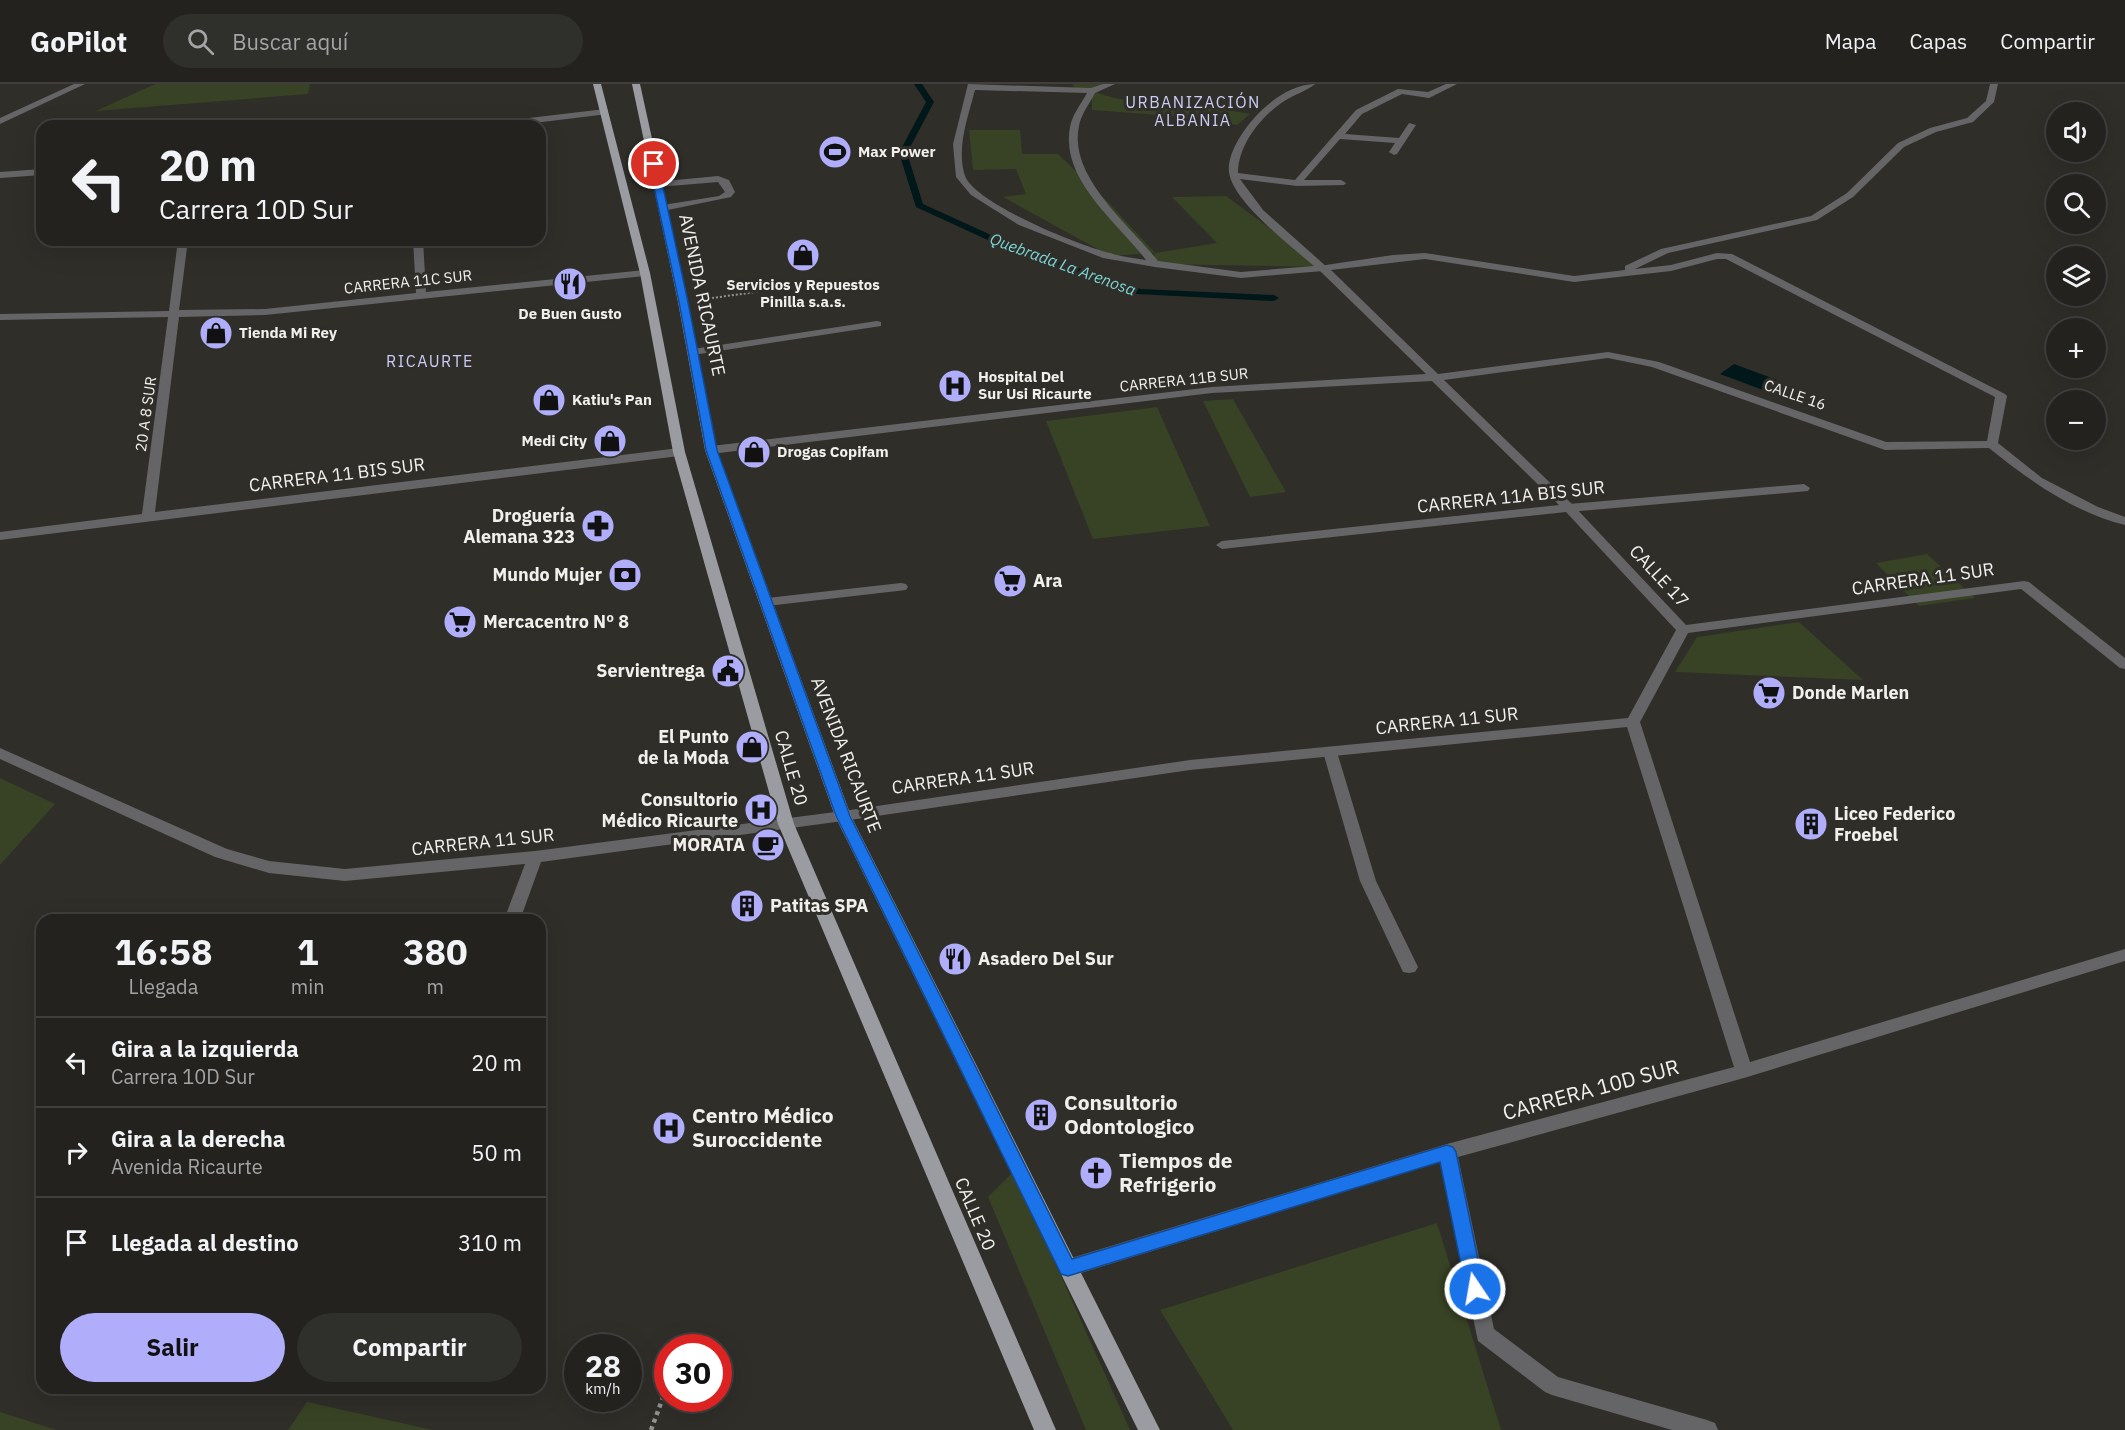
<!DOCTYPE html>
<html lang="es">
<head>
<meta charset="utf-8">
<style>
	body { margin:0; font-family:"IBM Plex Sans",sans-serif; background:#2f2f2c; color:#f1f3f6; height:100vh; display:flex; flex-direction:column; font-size:22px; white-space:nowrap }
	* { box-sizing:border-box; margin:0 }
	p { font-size:20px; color:#a3a4a4 }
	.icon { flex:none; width:33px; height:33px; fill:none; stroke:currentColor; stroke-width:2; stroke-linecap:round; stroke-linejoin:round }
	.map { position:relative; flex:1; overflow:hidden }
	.sheet { position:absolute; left:36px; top:830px; width:510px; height:480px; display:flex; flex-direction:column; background:#23221f; border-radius:18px; box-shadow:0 6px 24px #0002,0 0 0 2px #403f3d }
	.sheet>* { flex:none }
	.hud { position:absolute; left:36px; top:36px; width:510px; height:126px; border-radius:18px; box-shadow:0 6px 24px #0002,0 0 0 2px #403f3d; background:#23221f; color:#f1f3f6; overflow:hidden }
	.fabs { position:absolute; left:2046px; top:18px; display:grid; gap:12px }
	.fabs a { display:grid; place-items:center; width:60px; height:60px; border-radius:50%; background:#23221f; box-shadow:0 6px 24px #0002,0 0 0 2px #403f3d; font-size:30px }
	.speed { position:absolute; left:564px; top:1250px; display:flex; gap:12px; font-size:30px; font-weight:700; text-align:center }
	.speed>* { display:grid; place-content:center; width:78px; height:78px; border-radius:50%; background:#23221f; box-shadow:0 6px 24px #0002,0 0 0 2px #403f3d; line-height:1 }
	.speed small { font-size:15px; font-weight:400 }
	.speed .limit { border:9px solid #d22; background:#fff; color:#111 }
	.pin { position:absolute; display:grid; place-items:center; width:51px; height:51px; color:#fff; margin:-26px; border:3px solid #fff; border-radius:50%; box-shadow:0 2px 6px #0007 }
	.me { position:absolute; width:66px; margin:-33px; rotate:348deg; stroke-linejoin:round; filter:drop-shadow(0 0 4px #0008) }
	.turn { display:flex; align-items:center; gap:21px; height:126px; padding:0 24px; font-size:27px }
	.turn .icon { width:78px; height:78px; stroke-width:2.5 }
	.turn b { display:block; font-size:42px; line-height:51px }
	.eta { display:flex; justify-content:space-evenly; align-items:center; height:102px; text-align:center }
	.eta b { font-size:36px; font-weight:700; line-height:42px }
	.button { display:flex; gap:12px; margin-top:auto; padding:12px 24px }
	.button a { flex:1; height:69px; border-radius:36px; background:#b0aefa; color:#111; font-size:24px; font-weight:700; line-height:69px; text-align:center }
	.button a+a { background:#2f2f2c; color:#f1f3f6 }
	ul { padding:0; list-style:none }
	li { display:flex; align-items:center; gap:18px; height:90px; padding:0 24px; border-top:2px solid #403f3d }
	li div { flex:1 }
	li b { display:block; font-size:22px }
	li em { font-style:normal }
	header { display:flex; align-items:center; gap:36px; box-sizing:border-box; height:84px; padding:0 30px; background:#23221f; border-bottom:2px solid #403f3d }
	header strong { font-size:28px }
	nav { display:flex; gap:33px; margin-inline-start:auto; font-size:21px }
	.search { width:420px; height:54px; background:#2f2f2c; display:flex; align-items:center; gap:15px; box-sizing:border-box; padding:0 21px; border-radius:33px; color:#a3a4a4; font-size:22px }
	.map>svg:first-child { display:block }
</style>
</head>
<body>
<header>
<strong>GoPilot</strong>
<div class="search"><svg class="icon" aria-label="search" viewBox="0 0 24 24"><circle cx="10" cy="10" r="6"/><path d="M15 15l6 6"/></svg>Buscar aquí</div>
<nav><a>Mapa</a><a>Capas</a><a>Compartir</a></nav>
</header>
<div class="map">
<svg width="2125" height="1346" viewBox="0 0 2125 1346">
	<rect width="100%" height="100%" fill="#2f2e29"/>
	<path fill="#384224" d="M155,0h155l-2,10 -212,17z
		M1073,0h42l-22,7c21,9 53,14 76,8l81,15 -13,11 -51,-8 -94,-7v-19l-18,-1z
		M969,46h51l2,24h36l48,46 49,53 62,-10 -45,-46 54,-1 96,71 -165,-3 -3,-11 -44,3 -107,-59 23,-3 -10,-25 -43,1z
		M1233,315l53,93 -36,5 -47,-96z
		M1157,323l53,119 -117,13 -47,-118z
		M1927,470l48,44 -56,8 -43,-43z
		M1799,538l64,58 -188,-8 22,-35z
		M0,694l55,26 -55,61z
		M1014,1087l116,259h-44l-98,-233z
		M1437,1139l64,207h-268l-73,-120z
		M307,1318l126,28h-145z
		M0,1328l57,18h-57z"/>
	<path fill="#001819" d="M1734,280l43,16 -14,10 -43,-16z"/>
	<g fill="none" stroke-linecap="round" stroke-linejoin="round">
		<path fill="#001819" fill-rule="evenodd" d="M914,0h8l12,18 -27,51 16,51 99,45 119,40 133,6 5,3 -5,3 -137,-7 -121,-41 -100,-46 -17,-54 27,-51z"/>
		<path stroke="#93928e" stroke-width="2" stroke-dasharray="2 2" stroke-linecap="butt" d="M712,214l103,-14"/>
		<path stroke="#93928e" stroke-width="4.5" stroke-dasharray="4 4" stroke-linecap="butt" d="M651,1346l17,-46"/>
		<path fill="#656567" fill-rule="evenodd" d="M968,0l123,4 12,-4h12l-20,9c-5,10 -14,21 -16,33 -11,51 51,99 79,135l83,11 73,-6c-22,-19 -82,-65 -85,-94 -2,-19 15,-43 27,-56 15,-16 37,-32 59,-32 -8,7 -20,10 -29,16 -23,14 -48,44 -48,73l57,7 61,-70 42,-21 30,3 18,-8h11l-28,14 -27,-4 -40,20 -17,20 54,4 10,-15 7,2 -19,29 -3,1 -5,-3 6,-9 -55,-4 -36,41h37l5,3 -2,2 -47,1 -57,-7 23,31 65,58 -5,3 -82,7 -86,-11 -52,-9 -84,-33 -48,-30 -15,-18 -3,-33zM975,6l112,3c-6,11 -15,22 -17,34 -10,53 47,95 76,133 -12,-2 -24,-3 -36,-7 -30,-7 -134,-49 -145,-77 -9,-28 3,-59 10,-86z
			M718,92l11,4 6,12 -4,5 -68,14 -5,-3 5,-3 56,-9 6,-4 -7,-10 -60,5 -5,-3 2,-2z
			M877,237l4,1v4l-188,29 -5,-3 5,-3z
			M1804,400l6,4 -2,3 -239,21 -6,-4 6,-4z
			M901,499l5,1 2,3 -2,3 -139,16 -7,-4 7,-4z
			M1330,663l7,5 39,129 42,86 -3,5 -6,1 -6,-1 -43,-91 -37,-129z"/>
		<path fill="#656567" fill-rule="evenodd" d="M74,0h11l-85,40v-6z
			M1990,0h8l-4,18 -21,20 -37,10 -32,15 -51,50 -36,23 -149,33 -33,16 36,-4 46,-12 15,1 273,140 2,2 -9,47 44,35 56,29 27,10v8c-52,-13 -95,-44 -136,-77l-104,2 -233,-83 -44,-9 -164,22 129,125 113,120 338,-44 5,1 96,76v11l-5,-1 -99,-79 -333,44 -48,89 110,340 375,-113v12l-381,117 -286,79 36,172 64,48 149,43 8,3 3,7h-46l-120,-35 -7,-3 -67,-51 -38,-179 -372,115 -7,-3 -3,-6 3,-6 7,-3 379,-115 287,-77 -107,-340 -437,43 -347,51 -302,41 -21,58h-16l21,-56 -180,17 -76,-8 -54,-16 -215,-98v-11l227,101 42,12 76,8 190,-18 308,-40 347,-51 438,-42 48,-88 -110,-118 -344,37 -6,-4 6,-4 337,-36 -127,-124 -220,12 -501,61 -6,-4 6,-4 501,-59 214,-13 -107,-104v-4l74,-11 32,-2 149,23 51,-6v-4l36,-17 150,-33 36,-23 51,-50 32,-15 37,-10 19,-17zM1425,175l149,23 97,-11 46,-12h9l269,138 -8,44 -101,1 -227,-80 -51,-10 -170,22 -107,-104z
			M605,25l3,1v4l-99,12h-26l4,-3z
			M42,85v6l-42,3v-6z
			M178,156h10l-9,70 86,-1 151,-16 -3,-53h10l3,52 219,-22 5,3 -5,3 -380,39 -86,2 -24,195 524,-64 6,4 -6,4 -679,84v-8l142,-18 26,-197 -168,3v-6l169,-3z"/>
		<path fill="#9b9ca1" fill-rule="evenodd" d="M593,0h8l49,189 35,179 109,372 262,606h-22l-256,-606 -105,-372 -33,-179z
			M632,0h8l48,218 29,148 134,366 309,614h-22l-303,-614 -130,-366 -27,-148z"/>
	</g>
	<path fill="#1a73e8" stroke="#114b97" stroke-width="1.5" d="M654,78l4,2 30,138 29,148 133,366 222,443 375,-114 6,2 3,5 28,137 -2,6 -7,2 -6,-2 -3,-6 -26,-127 -372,114 -7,-2 -225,-458 -130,-366 -27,-148 -30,-138z"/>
	<defs>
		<g id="stadium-disc" transform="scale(1.725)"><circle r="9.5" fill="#b0aefa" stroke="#2f2e29"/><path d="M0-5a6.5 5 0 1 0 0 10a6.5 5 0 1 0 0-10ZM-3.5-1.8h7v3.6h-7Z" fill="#111"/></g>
		<g id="shop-disc" transform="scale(1.725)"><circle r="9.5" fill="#b0aefa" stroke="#2f2e29"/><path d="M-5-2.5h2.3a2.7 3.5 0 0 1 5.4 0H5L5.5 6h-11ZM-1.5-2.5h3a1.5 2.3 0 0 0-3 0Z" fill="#111"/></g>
		<g id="restaurant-disc" transform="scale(1.725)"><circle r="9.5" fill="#b0aefa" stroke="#2f2e29"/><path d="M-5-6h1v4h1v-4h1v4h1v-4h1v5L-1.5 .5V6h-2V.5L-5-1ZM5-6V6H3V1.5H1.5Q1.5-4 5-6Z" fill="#111"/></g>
		<g id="hospital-disc" transform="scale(1.725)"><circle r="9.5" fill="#b0aefa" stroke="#2f2e29"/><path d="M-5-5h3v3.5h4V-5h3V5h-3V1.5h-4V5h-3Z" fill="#111"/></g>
		<g id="pharmacy-disc" transform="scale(1.725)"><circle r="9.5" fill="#b0aefa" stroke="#2f2e29"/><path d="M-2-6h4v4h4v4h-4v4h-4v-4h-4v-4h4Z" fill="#111"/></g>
		<g id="bank-disc" transform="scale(1.725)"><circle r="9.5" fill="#b0aefa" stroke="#2f2e29"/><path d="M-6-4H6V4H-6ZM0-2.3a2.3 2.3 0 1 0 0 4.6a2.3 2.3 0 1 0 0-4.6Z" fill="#111"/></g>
		<g id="supermarket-disc" transform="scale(1.725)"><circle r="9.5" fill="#b0aefa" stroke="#2f2e29"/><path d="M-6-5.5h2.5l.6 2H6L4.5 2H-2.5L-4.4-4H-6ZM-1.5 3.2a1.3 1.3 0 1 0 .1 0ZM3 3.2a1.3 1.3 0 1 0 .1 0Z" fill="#111"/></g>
		<g id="civic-disc" transform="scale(1.725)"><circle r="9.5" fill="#b0aefa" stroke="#2f2e29"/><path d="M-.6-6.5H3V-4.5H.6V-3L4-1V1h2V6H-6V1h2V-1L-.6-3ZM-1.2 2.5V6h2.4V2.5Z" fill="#111"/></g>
		<g id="building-disc" transform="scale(1.725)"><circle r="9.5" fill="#b0aefa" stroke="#2f2e29"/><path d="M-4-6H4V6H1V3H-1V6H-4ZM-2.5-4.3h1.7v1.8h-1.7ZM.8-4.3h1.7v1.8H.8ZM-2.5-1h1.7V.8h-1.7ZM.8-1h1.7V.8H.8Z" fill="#111"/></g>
		<g id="cafe-disc" transform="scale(1.725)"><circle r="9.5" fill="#b0aefa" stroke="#2f2e29"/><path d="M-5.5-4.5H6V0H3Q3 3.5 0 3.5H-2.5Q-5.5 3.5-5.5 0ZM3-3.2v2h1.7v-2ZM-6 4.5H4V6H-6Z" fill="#111"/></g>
		<g id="church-disc" transform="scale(1.725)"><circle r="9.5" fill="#b0aefa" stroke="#2f2e29"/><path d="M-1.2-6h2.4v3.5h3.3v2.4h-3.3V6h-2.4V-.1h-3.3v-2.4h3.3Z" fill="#111"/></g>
	</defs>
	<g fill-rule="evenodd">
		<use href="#stadium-disc" x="835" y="68"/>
		<use href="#shop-disc" x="803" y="171"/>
		<use href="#restaurant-disc" x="570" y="200"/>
		<use href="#shop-disc" x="216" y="249"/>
		<use href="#hospital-disc" x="955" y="302"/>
		<use href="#shop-disc" x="549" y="316"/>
		<use href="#shop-disc" x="610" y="357"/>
		<use href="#shop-disc" x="754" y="368"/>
		<use href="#pharmacy-disc" x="598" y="442"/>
		<use href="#bank-disc" x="625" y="491"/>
		<use href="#supermarket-disc" x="1010" y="497"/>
		<use href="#supermarket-disc" x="460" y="538"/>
		<use href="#civic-disc" x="728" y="587"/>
		<use href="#supermarket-disc" x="1769" y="609"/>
		<use href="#shop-disc" x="752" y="663"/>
		<use href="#hospital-disc" x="761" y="726"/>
		<use href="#building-disc" x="1811" y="740"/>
		<use href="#cafe-disc" x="768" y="761"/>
		<use href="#building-disc" x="747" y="822"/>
		<use href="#restaurant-disc" x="955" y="875"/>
		<use href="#building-disc" x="1041" y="1031"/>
		<use href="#hospital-disc" x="669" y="1044"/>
		<use href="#church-disc" x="1096" y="1089"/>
	</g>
	<g text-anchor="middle" stroke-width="6" stroke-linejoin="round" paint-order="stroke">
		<g font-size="15" font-weight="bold" fill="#f1f0ed" stroke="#2f2e29" text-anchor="start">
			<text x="858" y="73">Max Power</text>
			<text x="803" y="206" text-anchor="middle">Servicios y Repuestos<tspan x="803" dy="17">Pinilla s.a.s.</tspan></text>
			<text x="570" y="235" text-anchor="middle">De Buen Gusto</text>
			<text x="239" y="254">Tienda Mi Rey</text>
			<text x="978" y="298">Hospital Del<tspan x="978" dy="17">Sur Usi Ricaurte</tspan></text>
			<text x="572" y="321">Katiu's Pan</text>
			<text x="587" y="362" text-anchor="end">Medi City</text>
			<text x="777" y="373">Drogas Copifam</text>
		</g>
		<g font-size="15" fill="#f1f0ed" stroke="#2f2e29">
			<text transform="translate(408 198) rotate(-6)" y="5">CARRERA 11C SUR</text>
			<text transform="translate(1184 296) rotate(-6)" y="5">CARRERA 11B SUR</text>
			<text transform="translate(1795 311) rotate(19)" y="5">CALLE 16</text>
			<text transform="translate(146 330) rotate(-82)" y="5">20 A 8 SUR</text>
		</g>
		<g font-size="16" letter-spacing="1.5" fill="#cbcbf6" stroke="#2f2e29">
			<text x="1193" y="24">URBANIZACIÓN<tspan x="1193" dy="18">ALBANIA</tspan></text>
			<text x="430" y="283">RICAURTE</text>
		</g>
		<g font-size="16" font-style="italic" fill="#7cd5d8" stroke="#2f2e29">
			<text transform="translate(1063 180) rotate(20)" y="6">Quebrada La Arenosa</text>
		</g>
		<g font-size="18" fill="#f1f0ed" stroke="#2f2e29">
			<text transform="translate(702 211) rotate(78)" y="6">AVENIDA RICAURTE</text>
			<text transform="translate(337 391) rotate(-7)" y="6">CARRERA 11 BIS SUR</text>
			<text transform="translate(1511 413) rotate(-6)" y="6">CARRERA 11A BIS SUR</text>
			<text transform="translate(1659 492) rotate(47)" y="6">CALLE 17</text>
			<text transform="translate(1923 495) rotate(-8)" y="6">CARRERA 11 SUR</text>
			<text transform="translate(1447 637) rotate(-6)" y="6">CARRERA 11 SUR</text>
			<text transform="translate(846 671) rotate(69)" y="6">AVENIDA RICAURTE</text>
			<text transform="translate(791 684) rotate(74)" y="6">CALLE 20</text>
			<text transform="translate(963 694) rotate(-8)" y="6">CARRERA 11 SUR</text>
			<text transform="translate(483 758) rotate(-6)" y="6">CARRERA 11 SUR</text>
			<text transform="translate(975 1130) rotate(67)" y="6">CALLE 20</text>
		</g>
		<g font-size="18" font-weight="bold" fill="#f1f0ed" stroke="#2f2e29" text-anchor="end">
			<text x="575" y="438">Droguería<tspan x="575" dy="21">Alemana 323</tspan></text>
			<text x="602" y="497">Mundo Mujer</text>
			<text x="1033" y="503" text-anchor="start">Ara</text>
			<text x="483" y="544" text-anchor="start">Mercacentro Nº 8</text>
			<text x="705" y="593">Servientrega</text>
			<text x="1792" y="615" text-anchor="start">Donde Marlen</text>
			<text x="729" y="659">El Punto<tspan x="729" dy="21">de la Moda</tspan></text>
			<text x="738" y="722">Consultorio<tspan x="738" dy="21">Médico Ricaurte</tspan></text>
			<text x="1834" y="736" text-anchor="start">Liceo Federico<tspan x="1834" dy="21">Froebel</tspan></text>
			<text x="745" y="767">MORATA</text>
			<text x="770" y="828" text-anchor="start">Patitas SPA</text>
			<text x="978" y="881" text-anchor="start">Asadero Del Sur</text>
		</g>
		<g font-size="21" fill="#f1f0ed" stroke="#2f2e29">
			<text transform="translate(1591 1006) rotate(-15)" y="7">CARRERA 10D SUR</text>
		</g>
		<g font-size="21" font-weight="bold" fill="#f1f0ed" stroke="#2f2e29" text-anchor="start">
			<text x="1064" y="1026">Consultorio<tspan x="1064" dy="24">Odontologico</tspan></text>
			<text x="692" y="1039">Centro Médico<tspan x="692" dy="24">Suroccidente</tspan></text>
			<text x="1119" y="1084">Tiempos de<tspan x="1119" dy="24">Refrigerio</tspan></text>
		</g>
	</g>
</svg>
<div class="fabs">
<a><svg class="icon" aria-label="sound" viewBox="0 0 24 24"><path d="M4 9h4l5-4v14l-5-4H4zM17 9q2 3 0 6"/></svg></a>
<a><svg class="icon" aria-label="search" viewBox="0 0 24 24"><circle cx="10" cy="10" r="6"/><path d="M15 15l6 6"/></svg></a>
<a><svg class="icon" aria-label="layers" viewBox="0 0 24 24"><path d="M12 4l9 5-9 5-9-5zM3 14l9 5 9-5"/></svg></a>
<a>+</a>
<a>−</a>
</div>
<div class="speed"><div>28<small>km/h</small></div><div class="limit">30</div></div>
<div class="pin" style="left:654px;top:80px;background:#d93025"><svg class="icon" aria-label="arrive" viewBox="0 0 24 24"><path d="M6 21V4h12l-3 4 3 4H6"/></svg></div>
<svg class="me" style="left:1475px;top:1205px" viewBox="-20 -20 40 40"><circle r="17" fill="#1a73e8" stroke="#fff" stroke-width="3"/><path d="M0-11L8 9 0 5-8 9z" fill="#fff"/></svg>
<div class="hud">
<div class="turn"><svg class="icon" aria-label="left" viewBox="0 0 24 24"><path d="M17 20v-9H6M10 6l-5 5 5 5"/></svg><div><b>20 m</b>Carrera 10D Sur</div></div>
</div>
<section class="sheet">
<div class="eta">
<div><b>16:58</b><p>Llegada</p></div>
<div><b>1</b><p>min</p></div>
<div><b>380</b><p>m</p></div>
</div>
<ul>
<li><svg class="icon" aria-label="left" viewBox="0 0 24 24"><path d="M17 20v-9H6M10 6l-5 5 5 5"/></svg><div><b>Gira a la izquierda</b><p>Carrera 10D Sur</p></div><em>20 m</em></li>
<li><svg class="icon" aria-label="right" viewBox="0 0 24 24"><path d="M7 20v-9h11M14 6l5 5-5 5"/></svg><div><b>Gira a la derecha</b><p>Avenida Ricaurte</p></div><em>50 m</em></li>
<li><svg class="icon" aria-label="arrive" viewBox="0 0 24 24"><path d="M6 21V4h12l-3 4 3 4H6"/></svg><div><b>Llegada al destino</b></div><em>310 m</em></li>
</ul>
<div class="button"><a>Salir</a><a>Compartir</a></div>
</section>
</div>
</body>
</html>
